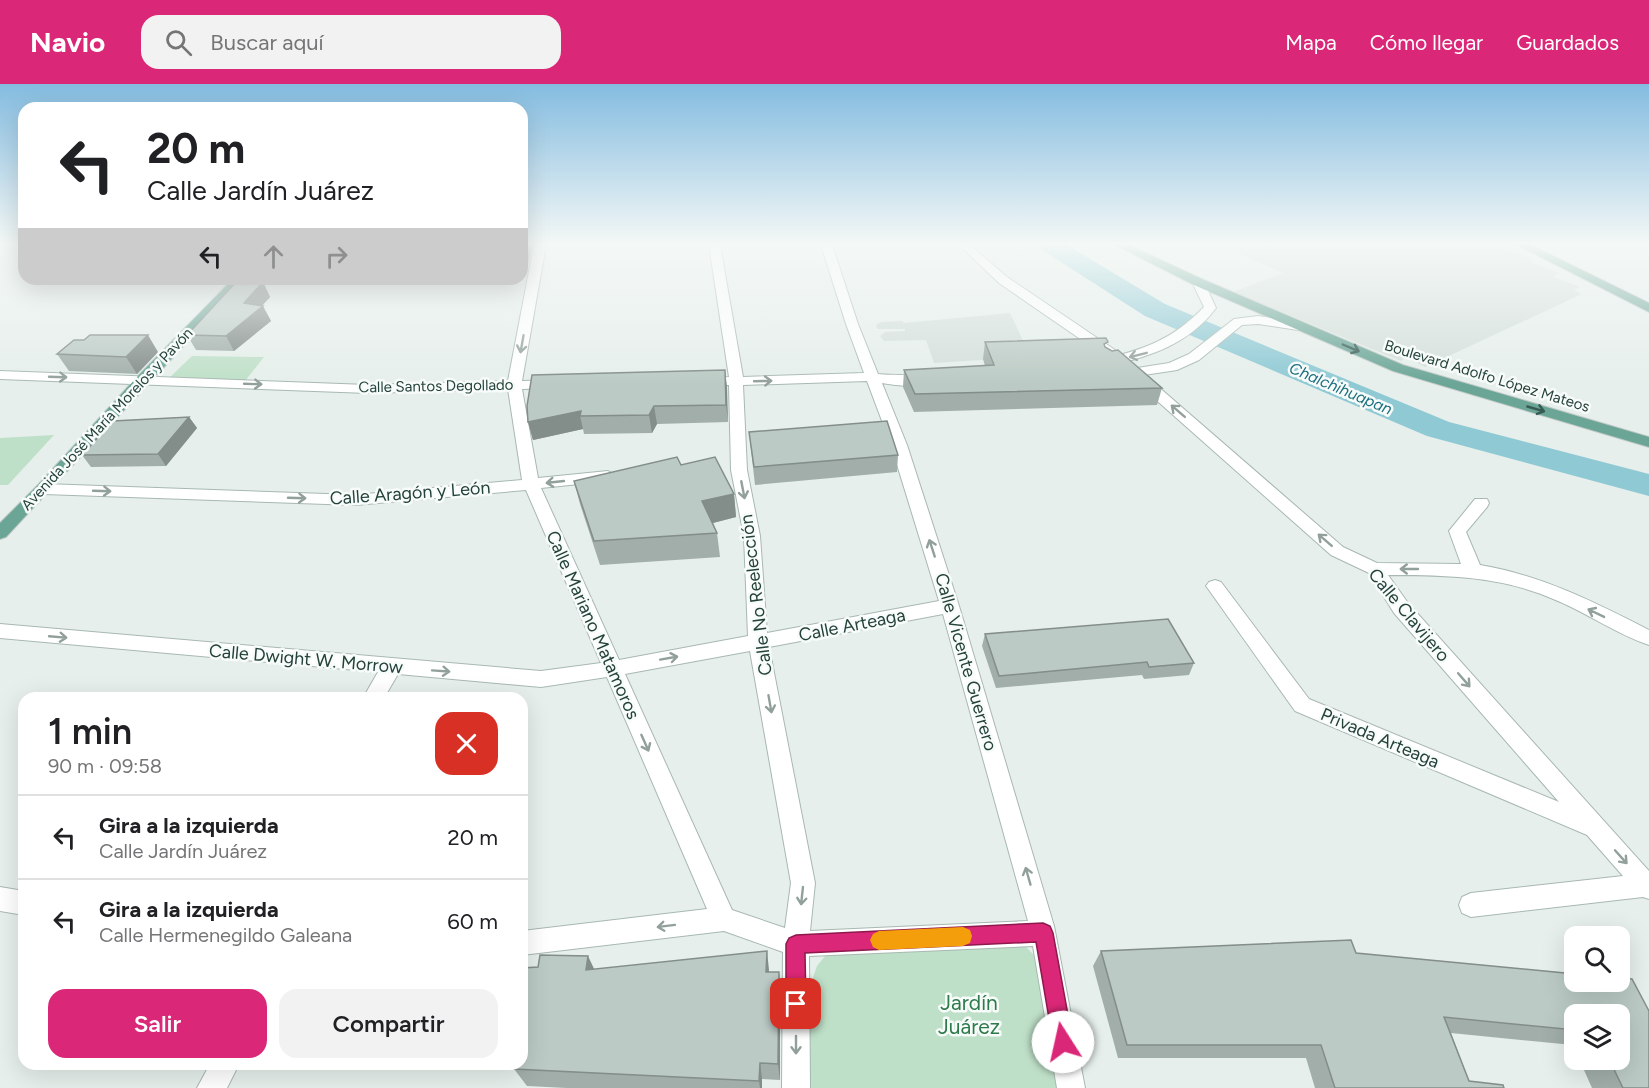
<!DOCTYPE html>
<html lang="es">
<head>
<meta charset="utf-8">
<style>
	body { margin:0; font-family:Figtree,sans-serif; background:#f2f2f2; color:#202124; height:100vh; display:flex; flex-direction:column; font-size:22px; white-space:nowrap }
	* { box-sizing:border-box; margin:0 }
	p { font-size:20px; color:#757577 }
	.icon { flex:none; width:33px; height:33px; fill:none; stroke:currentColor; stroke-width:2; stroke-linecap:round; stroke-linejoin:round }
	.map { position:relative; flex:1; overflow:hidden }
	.side { position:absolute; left:18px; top:608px; width:510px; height:378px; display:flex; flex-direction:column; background:#fff; border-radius:18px; box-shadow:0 6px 24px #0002 }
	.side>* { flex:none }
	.guide { position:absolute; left:18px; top:18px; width:510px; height:183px; border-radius:18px; box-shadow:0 6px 24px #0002; background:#fff; color:#202124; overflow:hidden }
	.tools { position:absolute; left:1564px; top:842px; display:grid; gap:12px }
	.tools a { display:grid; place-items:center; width:66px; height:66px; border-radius:12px; background:#fff; box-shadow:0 6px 24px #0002; font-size:30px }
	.pin { position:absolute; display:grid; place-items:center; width:51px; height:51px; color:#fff; margin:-26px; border-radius:12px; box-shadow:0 3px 9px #0006 }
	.me { position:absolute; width:66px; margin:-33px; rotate:350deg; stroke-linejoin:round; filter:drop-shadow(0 0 4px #0008) }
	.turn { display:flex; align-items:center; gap:21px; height:126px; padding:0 30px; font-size:27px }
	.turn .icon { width:78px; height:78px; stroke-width:2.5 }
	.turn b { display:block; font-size:42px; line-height:51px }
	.lanes { display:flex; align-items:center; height:57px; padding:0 30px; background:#0003; justify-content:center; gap:30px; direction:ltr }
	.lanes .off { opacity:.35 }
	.round { display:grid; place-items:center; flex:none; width:63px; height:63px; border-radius:18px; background:#f2f2f2 }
	.headline { display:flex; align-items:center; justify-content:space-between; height:102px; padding:0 30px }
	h1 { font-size:36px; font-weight:600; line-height:45px }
	.action { display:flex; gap:12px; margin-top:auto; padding:12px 30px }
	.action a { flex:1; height:69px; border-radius:18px; background:#db2777; color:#fff; font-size:24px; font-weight:600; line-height:69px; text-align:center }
	.action a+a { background:#f2f2f2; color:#202124 }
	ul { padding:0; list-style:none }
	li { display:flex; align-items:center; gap:18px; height:84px; padding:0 30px; border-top:2px solid #e0e0e0 }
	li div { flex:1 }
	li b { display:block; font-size:22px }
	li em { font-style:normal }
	header { display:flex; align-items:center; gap:36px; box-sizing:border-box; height:84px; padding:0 30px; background:#db2777; color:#fff }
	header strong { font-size:28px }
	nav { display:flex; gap:33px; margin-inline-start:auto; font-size:21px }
	.search { width:420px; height:54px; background:#f2f2f2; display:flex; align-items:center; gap:15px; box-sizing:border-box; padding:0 21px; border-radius:18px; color:#757577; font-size:22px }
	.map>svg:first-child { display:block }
</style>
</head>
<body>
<header>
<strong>Navio</strong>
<div class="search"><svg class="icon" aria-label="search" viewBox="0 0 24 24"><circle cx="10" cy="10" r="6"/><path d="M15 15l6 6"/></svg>Buscar aquí</div>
<nav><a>Mapa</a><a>Cómo llegar</a><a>Guardados</a></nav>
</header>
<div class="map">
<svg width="1649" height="1004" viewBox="0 0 1649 1004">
	<rect width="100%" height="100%" fill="#e6efeb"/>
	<path fill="#d4dfda" d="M1220,161h293l-6,5 28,10 -4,2 28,11 -6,4 27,10 -6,3 8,4 -157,73 -19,-10 -5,4 -168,-69 50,-19z
		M1010,229l21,44 -97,6 -8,-23 -42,1 -4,-5 5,-4 20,-1v-2h-28l-1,-4 5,-3 21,-1 2,2z"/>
	<path fill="#bfe0c8" d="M192,272l72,1 -19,24 -78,-1z
		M54,351l-46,50h-8v-47z
		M1021,858l13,13 29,133h-254l1,-102 7,-20 12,-15z"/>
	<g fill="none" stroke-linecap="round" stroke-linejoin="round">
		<path fill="#8ec9d4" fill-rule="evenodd" d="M1039,161h28l98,59 284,118 200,52v22l-222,-60 -282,-120 -103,-66z"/>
		<g stroke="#a8b8b2" stroke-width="2">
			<path id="minor" d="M534,161h12l-24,136 34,-1 7,4 -7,4 -34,1 16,89 70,-7 8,5 -8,5 -67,7 78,172 129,-24 -4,-100 -13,-66 -2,-85 -26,1 -7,-4 7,-4 26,-1 -20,-132h11l23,132 121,-4 -18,-49 -25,-79h11l26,79 20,50c13,2 48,-1 56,6 -10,10 -39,5 -52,3l25,62 52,161 95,320 31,162h-28l-24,-142 -224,10 1,132h-28l1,-136 -59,-21 -202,24v-24l185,-22 -100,-232 -66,10 -143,-13 -14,24h-21l15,-26 -378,-34v-14l541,47 60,-8 -75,-173 -171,15 -311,-11 -8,-5 8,-5 311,11 167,-15 -14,-91 -140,4 -368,-14v-8l368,14 140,-4zM867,297l24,64 48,156 -172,32 -7,-97 -13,-66 -4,-85zM943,530l85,307 -218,10 5,-48 -46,-236zM750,567l41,232 -6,45 -53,-18 -107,-236z
				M959,161h11l37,32 108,73 2,3 -2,3h-10l-106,-73z
				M1198,194l6,4 12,26c-27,36 -65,48 -107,58l-5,-1 -2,-3 2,-3c42,-10 69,-20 100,-52l-12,-25z
				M1258,232l40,6 6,4 -6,4 -40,-6 -16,1 -43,35 -22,10 -46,7 -7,-4 7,-4 38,-6 20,-9 45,-35z
				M1142,292l5,1 196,170 34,16 84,1 -12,-33 26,-32h12l2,4 -2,4 -21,25 14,33c61,10 114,37 169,65v15c-31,-10 -60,-31 -91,-44 -55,-25 -110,-26 -170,-26l20,28 241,268v28l-6,-2 -172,20 -9,-4 -3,-8 3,-8 9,-4 152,-17 -36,-41 -292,-124 -86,-121 -3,-4 3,-4 6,-2 6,2 88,117 250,103 -165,-189 -25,-40 -38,-18 -194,-172 -2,-3z
				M0,803l24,4v24l-24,-4z
				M210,980h29l-12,24h-30z"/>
		</g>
		<g stroke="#c2cac8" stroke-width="2">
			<path id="major" d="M1115,161h14l73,34 201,86 246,72v10l-256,-76 -199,-86z
				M1517,161h14l118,58v9z
				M233,195h13l-240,258 -6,2v-16l38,-38 99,-108z"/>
		</g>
		<use href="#minor" fill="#fff" fill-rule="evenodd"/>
		<use href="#major" fill="#6aa596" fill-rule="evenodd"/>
	</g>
	<path fill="#a1aea9" d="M522,161l4,29 -4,1z
		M263,198l7,15 -8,9 9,15 -37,30 -38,-1 -9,-15z
		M84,256l74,12 -21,22 -68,-3 -12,-17z
		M985,258l122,6 55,40 -5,17 -243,7 -11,-25 1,-17 81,-4 -2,-7z
		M725,286l3,52 -71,2 -5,9 -68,1 -1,-5 -50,11 -5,-18z
		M189,333l8,11 -31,38 -75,1 -9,-12z
		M749,348l149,23 -1,17 -142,13z
		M681,381l53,29 2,23 -23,6 4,10 3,24 -120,8 -20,-61 -6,-23z
		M985,550l209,29 -5,12 -45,4 -2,-4 -146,13 -14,-42z
		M1101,867l255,2 293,58v77h-57l-13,-29h41v-45h-45v37l-2,-6 -122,-12 18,48 35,7h-189l-9,-30h-188l-25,-92z
		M538,883l56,2 185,3 1,19v89l-18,-1v9h-195l-40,-2 -13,-17 8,-5z"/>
	<path fill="#838d89" d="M525,161h7l-6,29 -4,-15z
		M263,198l7,15 -13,14 6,-5 8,15 -37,30 -8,-15 18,-33z
		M148,251l10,17 -21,22 -11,-17z
		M725,286l2,17 1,35 -2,-17z
		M654,322l3,18 -5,9 -3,-18z
		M581,327l-1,5 3,13 -50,11 -5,-18z
		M189,333l8,11 -31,38 -8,-12z
		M734,410l2,23 -31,8 -3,-24z
		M767,867l2,19 -1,21 -2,-19z
		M588,872l9,19 -11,-5z
		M779,888l1,19v89l-2,-16z
		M760,979l2,16v9h-2l-1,-7z"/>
	<path fill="#bbcac4" stroke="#838d89" stroke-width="1.5" d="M522,161h3l-3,14z
		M237,197l26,1 -19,21 19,3 -37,30 -39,-1z
		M90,251h58l-22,22 -69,-3 17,-14h10z
		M1106,254l2,4 -4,2 1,3 7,4 6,-1 44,38 -247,6 -11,-24 90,-5 -9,-23z
		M725,286l1,35 -72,1 -5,9 -69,1 1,-5 -53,11 -1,-16 5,-31z
		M189,333l-31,37 -76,1 31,-34z
		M887,337l11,34 -144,12 -5,-35z
		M677,373l4,8 34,-8 19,37 -32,7 15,32 -123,8 -20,-60z
		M1168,535l26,44 -45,4 -2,-5 -148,14 -14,-42z
		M1351,856l5,13 219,21v7h45v-3l12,1 17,32v77h-26l-14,-29h11v-45h-45v16l-131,-13 25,64 34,4 1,3h-169l-14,-43h-194l-26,-94z
		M767,867l-1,21h13l-1,92 -18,-1 -1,18 -245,-12 2,-5h6v-96l16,-1 2,-12 48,1 -2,14z"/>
	<defs><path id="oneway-shaft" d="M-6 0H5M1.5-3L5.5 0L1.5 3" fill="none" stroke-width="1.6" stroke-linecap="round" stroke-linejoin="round" transform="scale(1.5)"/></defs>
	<g stroke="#92a09c">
		<use href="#oneway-shaft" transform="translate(522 260) rotate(100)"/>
		<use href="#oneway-shaft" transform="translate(1138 271) rotate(166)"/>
		<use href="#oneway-shaft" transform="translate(58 293) rotate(2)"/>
		<use href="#oneway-shaft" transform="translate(763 297) rotate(-2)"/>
		<use href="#oneway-shaft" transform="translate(253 300) rotate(2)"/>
		<use href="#oneway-shaft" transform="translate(1178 327) rotate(-139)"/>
		<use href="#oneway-shaft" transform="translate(555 398) rotate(174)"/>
		<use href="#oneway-shaft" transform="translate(743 406) rotate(79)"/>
		<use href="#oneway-shaft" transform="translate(102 407) rotate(2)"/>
		<use href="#oneway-shaft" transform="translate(297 414) rotate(2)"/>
		<use href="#oneway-shaft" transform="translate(1325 456) rotate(-139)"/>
		<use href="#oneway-shaft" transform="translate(932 464) rotate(-108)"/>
		<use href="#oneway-shaft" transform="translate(1409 485) rotate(-180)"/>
		<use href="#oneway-shaft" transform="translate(1596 529) rotate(-154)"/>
		<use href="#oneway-shaft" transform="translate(58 553) rotate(5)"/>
		<use href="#oneway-shaft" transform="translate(669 574) rotate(-10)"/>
		<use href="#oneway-shaft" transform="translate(441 587) rotate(4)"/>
		<use href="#oneway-shaft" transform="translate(1464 596) rotate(49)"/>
		<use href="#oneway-shaft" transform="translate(770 620) rotate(80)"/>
		<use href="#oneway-shaft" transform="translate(645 659) rotate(66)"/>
		<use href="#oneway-shaft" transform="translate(1621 773) rotate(48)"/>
		<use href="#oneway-shaft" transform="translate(1028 792) rotate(-106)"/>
		<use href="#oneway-shaft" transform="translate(802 812) rotate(96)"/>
		<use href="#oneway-shaft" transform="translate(666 842) rotate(173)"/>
		<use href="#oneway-shaft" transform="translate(796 961) rotate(90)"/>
	</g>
	<g stroke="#365b51">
		<use href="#oneway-shaft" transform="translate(1351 264) rotate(23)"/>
		<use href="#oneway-shaft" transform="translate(1536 325) rotate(16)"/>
	</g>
	<linearGradient id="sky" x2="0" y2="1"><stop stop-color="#84bce0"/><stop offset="0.53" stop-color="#f4f8f6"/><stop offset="1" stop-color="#f4f8f6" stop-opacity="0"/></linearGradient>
	<rect width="1649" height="301" fill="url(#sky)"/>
	<path fill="#db2777" stroke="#8e194d" stroke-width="1.5" d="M1043,839l7,3 3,7 20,109 -3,8 -7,3 -7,-3 -3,-8 -17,-100 -231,11 1,51 -3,7 -7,3 -7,-3 -3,-7v-60l3,-6 7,-3z"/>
	<path fill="#f59e0b" d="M963,843l7,3 2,6 -2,7 -7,3 -84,4 -6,-3 -3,-7 3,-6 6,-3z"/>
	<g text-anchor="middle" stroke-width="5" stroke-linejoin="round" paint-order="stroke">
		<g font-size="15" fill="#24423a" stroke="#f7fbf9">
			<text transform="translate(1487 292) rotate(17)" y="5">Boulevard Adolfo López Mateos</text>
			<text transform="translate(436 302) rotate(-1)" y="5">Calle Santos Degollado</text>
			<text transform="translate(107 335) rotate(-47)" y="5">Avenida José María Morelos y Pavón</text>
		</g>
		<g font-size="16" font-style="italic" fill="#1c6f80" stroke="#f7fbf9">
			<text transform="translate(1341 304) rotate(23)" y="6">Chalchihuapan</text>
		</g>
		<g font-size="18" fill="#24423a" stroke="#f7fbf9">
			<text transform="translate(410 409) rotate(-4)" y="6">Calle Aragón y León</text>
			<text transform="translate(756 511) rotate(-97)" y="6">Calle No Reelección</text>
			<text transform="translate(1409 531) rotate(50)" y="6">Calle Clavijero</text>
			<text transform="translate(593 541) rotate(66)" y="6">Calle Mariano Matamoros</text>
			<text transform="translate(852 541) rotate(-11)" y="6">Calle Arteaga</text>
			<text transform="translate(306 575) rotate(5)" y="6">Calle Dwight W. Morrow</text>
			<text transform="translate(966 578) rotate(74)" y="6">Calle Vicente Guerrero</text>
			<text transform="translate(1380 654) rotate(23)" y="6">Privada Arteaga</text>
		</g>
		<g font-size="21" fill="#2d7a4b" stroke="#f7fbf9">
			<text x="969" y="926">Jardín<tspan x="969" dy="24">Juárez</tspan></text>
		</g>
	</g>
</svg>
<div class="tools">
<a><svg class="icon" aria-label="search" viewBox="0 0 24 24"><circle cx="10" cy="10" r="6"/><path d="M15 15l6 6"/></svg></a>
<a><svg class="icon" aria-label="layers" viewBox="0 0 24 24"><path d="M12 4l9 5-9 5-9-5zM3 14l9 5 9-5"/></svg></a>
</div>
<div class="pin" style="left:796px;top:920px;background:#d93025"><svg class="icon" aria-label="arrive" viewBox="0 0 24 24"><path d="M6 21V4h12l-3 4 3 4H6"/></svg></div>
<svg class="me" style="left:1063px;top:958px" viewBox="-20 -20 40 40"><circle r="19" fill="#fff"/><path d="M0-13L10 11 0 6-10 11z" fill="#db2777"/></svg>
<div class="guide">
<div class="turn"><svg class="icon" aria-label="left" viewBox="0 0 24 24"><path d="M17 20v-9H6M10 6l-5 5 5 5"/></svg><div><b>20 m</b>Calle Jardín Juárez</div></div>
<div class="lanes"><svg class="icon" aria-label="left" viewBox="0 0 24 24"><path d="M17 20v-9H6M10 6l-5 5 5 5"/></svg><svg class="icon off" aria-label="ahead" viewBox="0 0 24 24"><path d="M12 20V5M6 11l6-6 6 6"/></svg><svg class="icon off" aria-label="right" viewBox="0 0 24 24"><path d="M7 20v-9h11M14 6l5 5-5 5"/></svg></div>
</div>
<section class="side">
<div class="headline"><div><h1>1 min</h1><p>90 m · 09:58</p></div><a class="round" style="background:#d93025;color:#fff"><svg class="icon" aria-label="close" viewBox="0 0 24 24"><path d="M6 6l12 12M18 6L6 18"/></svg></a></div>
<ul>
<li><svg class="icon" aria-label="left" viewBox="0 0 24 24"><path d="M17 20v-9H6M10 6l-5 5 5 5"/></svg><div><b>Gira a la izquierda</b><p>Calle Jardín Juárez</p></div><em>20 m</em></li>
<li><svg class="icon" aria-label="left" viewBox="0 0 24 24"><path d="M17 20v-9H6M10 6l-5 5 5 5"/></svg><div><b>Gira a la izquierda</b><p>Calle Hermenegildo Galeana</p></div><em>60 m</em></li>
</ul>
<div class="action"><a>Salir</a><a>Compartir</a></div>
</section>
</div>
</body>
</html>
